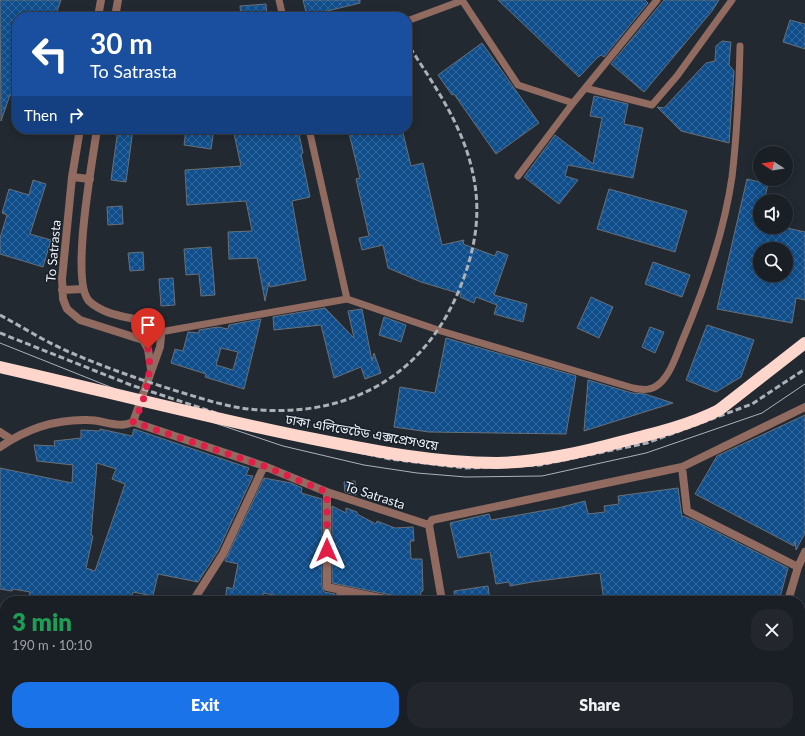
<!DOCTYPE html>
<html lang="en">
<head>
<meta charset="utf-8">
<style>
	body { margin:0; font-family:Lato,"Noto Sans Bengali",sans-serif; background:#23272d; color:#f1f3f6; height:100vh; display:flex; flex-direction:column; font-size:15px; white-space:nowrap }
	* { box-sizing:border-box; margin:0 }
	p { font-size:13px; color:#9fa2a7 }
	.icon { flex:none; width:22px; height:22px; fill:none; stroke:currentColor; stroke-width:2; stroke-linecap:round; stroke-linejoin:round }
	.map { position:relative; flex:1; overflow:hidden }
	.drawer { position:absolute; left:0px; top:596px; width:805px; height:140px; display:flex; flex-direction:column; background:#1a1f25; border-radius:16px 16px 0 0; box-shadow:0 2px 10px #0003,0 0 0 1px #383d42 }
	.drawer>* { flex:none }
	.hud { position:absolute; left:12px; top:12px; width:400px; height:122px; border-radius:16px; box-shadow:0 2px 10px #0003,0 0 0 1px #383d42; background:#1a4fa0; color:#fff; overflow:hidden }
	.needle { width:26px; rotate:282deg }
	.buttons { position:absolute; left:753px; top:146px; display:grid; gap:8px }
	.buttons a { display:grid; place-items:center; width:40px; height:40px; border-radius:50%; background:#1a1f25; box-shadow:0 2px 10px #0003,0 0 0 1px #383d42; font-size:20px }
	.pin { position:absolute; display:grid; place-items:center; width:34px; height:34px; color:#fff; margin:-41px -17px; border-radius:50% 50% 50% 0; rotate:-45deg; box-shadow:0 0 4px #0007 }
	.pin .icon { rotate:45deg }
	.me { position:absolute; width:44px; margin:-22px; rotate:0deg; stroke-linejoin:round; filter:drop-shadow(0 0 3px #0008) }
	.turn { display:flex; align-items:center; gap:14px; height:84px; padding:0 12px; font-size:18px }
	.turn .icon { width:52px; height:52px; stroke-width:2.5 }
	.turn b { display:block; font-size:28px; line-height:34px }
	.then { display:flex; align-items:center; height:38px; padding:0 12px; background:#0003; gap:8px; font-size:15px }
	.round { display:grid; place-items:center; flex:none; width:42px; height:42px; border-radius:16px; background:#23272d }
	.summary { display:flex; align-items:center; justify-content:space-between; height:68px; padding:0 12px }
	h1 { font-size:24px; font-weight:800; line-height:30px; color:#1e9e55 }
	.button { display:flex; gap:8px; margin-top:auto; padding:8px 12px }
	.button a { flex:1; height:46px; border-radius:16px; background:#1a73e8; color:#fff; font-size:16px; font-weight:800; line-height:46px; text-align:center }
	.button a+a { background:#23272d; color:#f1f3f6 }
	.map>svg:first-child { display:block }
</style>
</head>
<body>
<div class="map">
<svg width="805" height="736" viewBox="0 0 805 736">
	<defs>
		<pattern id="building-cross-hatch" width="8" height="8" patternUnits="userSpaceOnUse"><rect width="8" height="8" fill="#104e8b"/><path d="M0 0l8 8M0 8l8-8" fill="none" stroke="#33689c"/></pattern>
	</defs>
	<rect width="100%" height="100%" fill="#222931"/>
	<path fill="url(#building-cross-hatch)" stroke="#687079" fill-rule="evenodd" d="M0,0h61l-6,17h-38v81l-7,-3 -9,26z
		M303,0h57v3l-53,13z
		M498,0h147l3,3 -44,54 -3,-2 -4,3 -18,19z
		M664,0h55l-7,11 -68,81 -33,-28z
		M266,4l1,13h-26l-1,-11z
		M790,20l15,4v25l-22,-7z
		M722,41l9,1 -2,23 5,6 -5,72 -48,-12 -24,-24 7,1 42,-45 9,-2 1,-15z
		M482,43l57,80 -43,31 -42,-60 -2,1 -14,-20z
		M594,96l34,8 -4,20 19,4 -10,50 -65,-13 -3,11 13,4 -19,24 -35,-27 31,-42 38,29 9,-46 -12,-2z
		M118,129h15l-7,53 -15,-2z
		M186,129h28l-3,20 -27,-4z
		M233,129h65l5,24 -2,1 9,43 -18,4 14,79 -36,7 -1,-5 -4,19 -8,-43 -28,1 -1,-27 24,-1 -6,-30 -59,4 -2,-35 56,-4z
		M348,129h54l9,37 12,-3 19,82 22,-5 -1,4 32,12 2,-5 11,4 -14,40 33,9 -4,18 -29,-8 3,-9 -21,-8 -2,6 -14,-6 1,-3 -40,-12 -33,-14 -5,-23 -21,5 -3,-12 10,-2 -13,-57 4,-1z
		M747,179l21,5 -4,17h-4v26h23l22,5v68l-9,-2 -4,25 -75,-14zM760,249h26v26h-26z
		M33,180l13,4 -16,50 21,6 -8,27 -43,-13v-16l7,-23 -5,-2 7,-24 20,6z
		M609,189l78,22 -12,41 -78,-23z
		M122,206l1,18 -15,1 -1,-18z
		M211,247l4,48 -14,1 -2,-22 -13,1 -2,-26z
		M143,252l1,18 -14,1 -2,-18z
		M653,262l37,13 -8,22 -37,-13z
		M173,278l2,27 -14,1 -2,-27z
		M591,297l22,10 -14,31 -22,-10z
		M325,308l29,30 -6,-27 14,-2 10,52 2,-8 7,20 -16,6 -4,-12 -27,11 -13,-53 -47,5 -1,-13z
		M384,317l22,8 -5,17 -22,-7z
		M261,319l-17,70 -39,-12 1,-3 -35,-11 4,-14 8,2 5,-19 11,1v-3l19,-3 10,2 1,-4zM221,348l17,4 -5,18 -17,-5z
		M707,325l47,15 -13,37 -25,15 -30,-12z
		M650,327l14,5 -9,21 -13,-6z
		M446,338l130,38 -10,58 -137,-2 -35,-5 6,-40 35,6z
		M588,380l44,13 13,1 28,9 -89,28z
		M805,415v118l-9,17 -1,-9 -1,5 -99,-52 22,-38z
		M100,429l32,7 2,-7 115,39 -3,7 7,1 -35,75 -20,31 -40,-8 -5,22 -20,-4 -3,9h-102l2,-9 -17,-3 -1,2 -12,-2v-121l72,15 1,-18 -36,-4 -3,-16 21,1 -1,-5 27,-3v-8l19,1zM97,463l19,6 -4,10 13,5 -30,87 -9,-3 7,-32 -2,-1z
		M264,478l27,5 11,5 -1,5 21,6v88l2,5 11,2 -1,7h-53l1,-4 -18,-4 -2,8h-16l-11,-3 -1,3h-9l2,-14 6,2 5,-25 -13,-3z
		M355,481l1,14 -11,-3 -1,-10z
		M678,488l4,29 1,-1 10,4 95,48 -9,33h-175l-4,-28 -68,9 -22,4 -1,-4 -13,2 -6,-32 -32,6 -8,-35 39,-9 2,6 67,-12 27,-7 3,13 17,-2 -1,-6 15,-2 -1,-8z
		M332,506l14,7v-5l11,4v2l19,10 1,-3 18,7 18,-1 1,14h-4l1,18h11l1,32h-2l-1,10h-20l-4,-5 -64,-13z
		M488,586l2,15h-35l-1,-10z
		M346,596l22,5h-23z"/>
	<g fill="none" stroke-linecap="round" stroke-linejoin="round">
		<path stroke="#916a60" stroke-width="7" d="M279,0l4,17
			M462,0l56,85 55,18
			M407,21l54,-20
			M585,88l67,17 25,-29 55,-76
			M309,129l38,170
			M518,176l55,-73 84,-103
			M160,332l187,-33 94,32 192,57c10,2 18,3 26,-4 12,-10 18,-31 24,-45 22,-52 41,-106 49,-162 5,-43 7,-87 8,-131
			M0,680h5
			M97,731l27,5"/>
		<path stroke="#916a60" stroke-width="8" d="M133,422l131,44 63,26 102,33
			M0,432l11,7
			M682,467l5,44 111,56
			M327,492v95l68,14
			M193,601l30,-47 41,-88
			M339,601l2,-10
			M442,601l-13,-76 3,-5 250,-53 123,-60
			M788,601l10,-34 7,-15
			M800,642h5
			M0,708h5
			M146,731l15,5
			M416,731v5
			M460,731l1,5
			M563,731l1,5
			M666,731l1,5
			M785,731v5
			M127,736l2,-5"/>
		<path stroke="#916a60" stroke-width="8" d="M98,17l3,-17
			M115,17l3,-17
			M80,129l-8,48 -10,102 1,20 4,10 13,11 63,20 5,9 3,20
			M72,177l18,2
			M62,290l21,-1
			M0,447c26,-18 56,-28 88,-27 15,0 31,9 45,2l27,-75 1,-11 -4,-8c-18,-13 -46,-8 -67,-26 -21,-17 3,-144 7,-173"/>
		<path stroke="#fed6cc" stroke-width="12" d="M719,410l86,-67"/>
		<path stroke="#acb2b8" stroke-width="1" d="M0,343l128,51 155,52 81,19 53,8 49,4 76,-1 104,-23 116,-40 43,-29"/>
		<path stroke="#acb2b8" stroke-width="3" stroke-dasharray="6 3" stroke-linecap="butt" d="M0,315c24,13 49,29 74,39 35,15 70,27 106,38 27,8 53,17 81,18 96,6 169,-40 202,-130 13,-35 18,-69 10,-106 -10,-49 -39,-89 -66,-131
			M0,333l131,52 155,51 104,23 76,9 74,-3 107,-22 105,-39 53,-35"/>
		<path stroke="#fed6cc" stroke-width="12" d="M0,367c105,24 208,51 314,72 60,12 121,24 183,24 43,-1 86,-11 127,-22 32,-8 65,-16 95,-31"/>
	</g>
	<g fill="none" stroke-linecap="round" stroke-linejoin="round">
		<path stroke="#e11d48" stroke-width="7" stroke-dasharray="0 12.6" d="M148,349c5,21 -3,54 -15,73l131,44 63,26v58"/>
	</g>
	<g text-anchor="middle" stroke-width="3" stroke-linejoin="round" paint-order="stroke">
		<g font-size="13" fill="#eef3f9" stroke="#181f27">
			<text transform="translate(53 251) rotate(-85)" y="5">To Satrasta</text>
			<text transform="translate(362 432) rotate(10)" y="5">ঢাকা এলিভেটেড এক্সপ্রেসওয়ে</text>
			<text transform="translate(375 495) rotate(18)" y="5">To Satrasta</text>
		</g>
	</g>
</svg>
<div class="buttons">
<a><svg class="needle" viewBox="-14 -14 28 28"><path d="M0-13l5 13h-10z" fill="#e53935"/><path d="M0 13l5-13h-10z" fill="#9fa2a7"/></svg></a>
<a><svg class="icon" aria-label="sound" viewBox="0 0 24 24"><path d="M4 9h4l5-4v14l-5-4H4zM17 9q2 3 0 6"/></svg></a>
<a><svg class="icon" aria-label="search" viewBox="0 0 24 24"><circle cx="10" cy="10" r="6"/><path d="M15 15l6 6"/></svg></a>
</div>
<div class="pin" style="left:148px;top:349px;background:#d93025"><svg class="icon" aria-label="arrive" viewBox="0 0 24 24"><path d="M6 21V4h12l-3 4 3 4H6"/></svg></div>
<svg class="me" style="left:327px;top:550px" viewBox="-20 -20 40 40"><path d="M0-17L14 15 0 8-14 15z" fill="#e11d48" stroke="#fff" stroke-width="4"/></svg>
<div class="hud">
<div class="turn"><svg class="icon" aria-label="left" viewBox="0 0 24 24"><path d="M17 20v-9H6M10 6l-5 5 5 5"/></svg><div><b>30 m</b>To Satrasta</div></div>
<div class="then">Then<svg class="icon" aria-label="right" viewBox="0 0 24 24"><path d="M7 20v-9h11M14 6l5 5-5 5"/></svg></div>
</div>
<section class="drawer">
<div class="summary"><div><h1>3 min</h1><p>190 m · 10:10</p></div><a class="round"><svg class="icon" aria-label="close" viewBox="0 0 24 24"><path d="M6 6l12 12M18 6L6 18"/></svg></a></div>
<div class="button"><a>Exit</a><a>Share</a></div>
</section>
</div>
</body>
</html>
